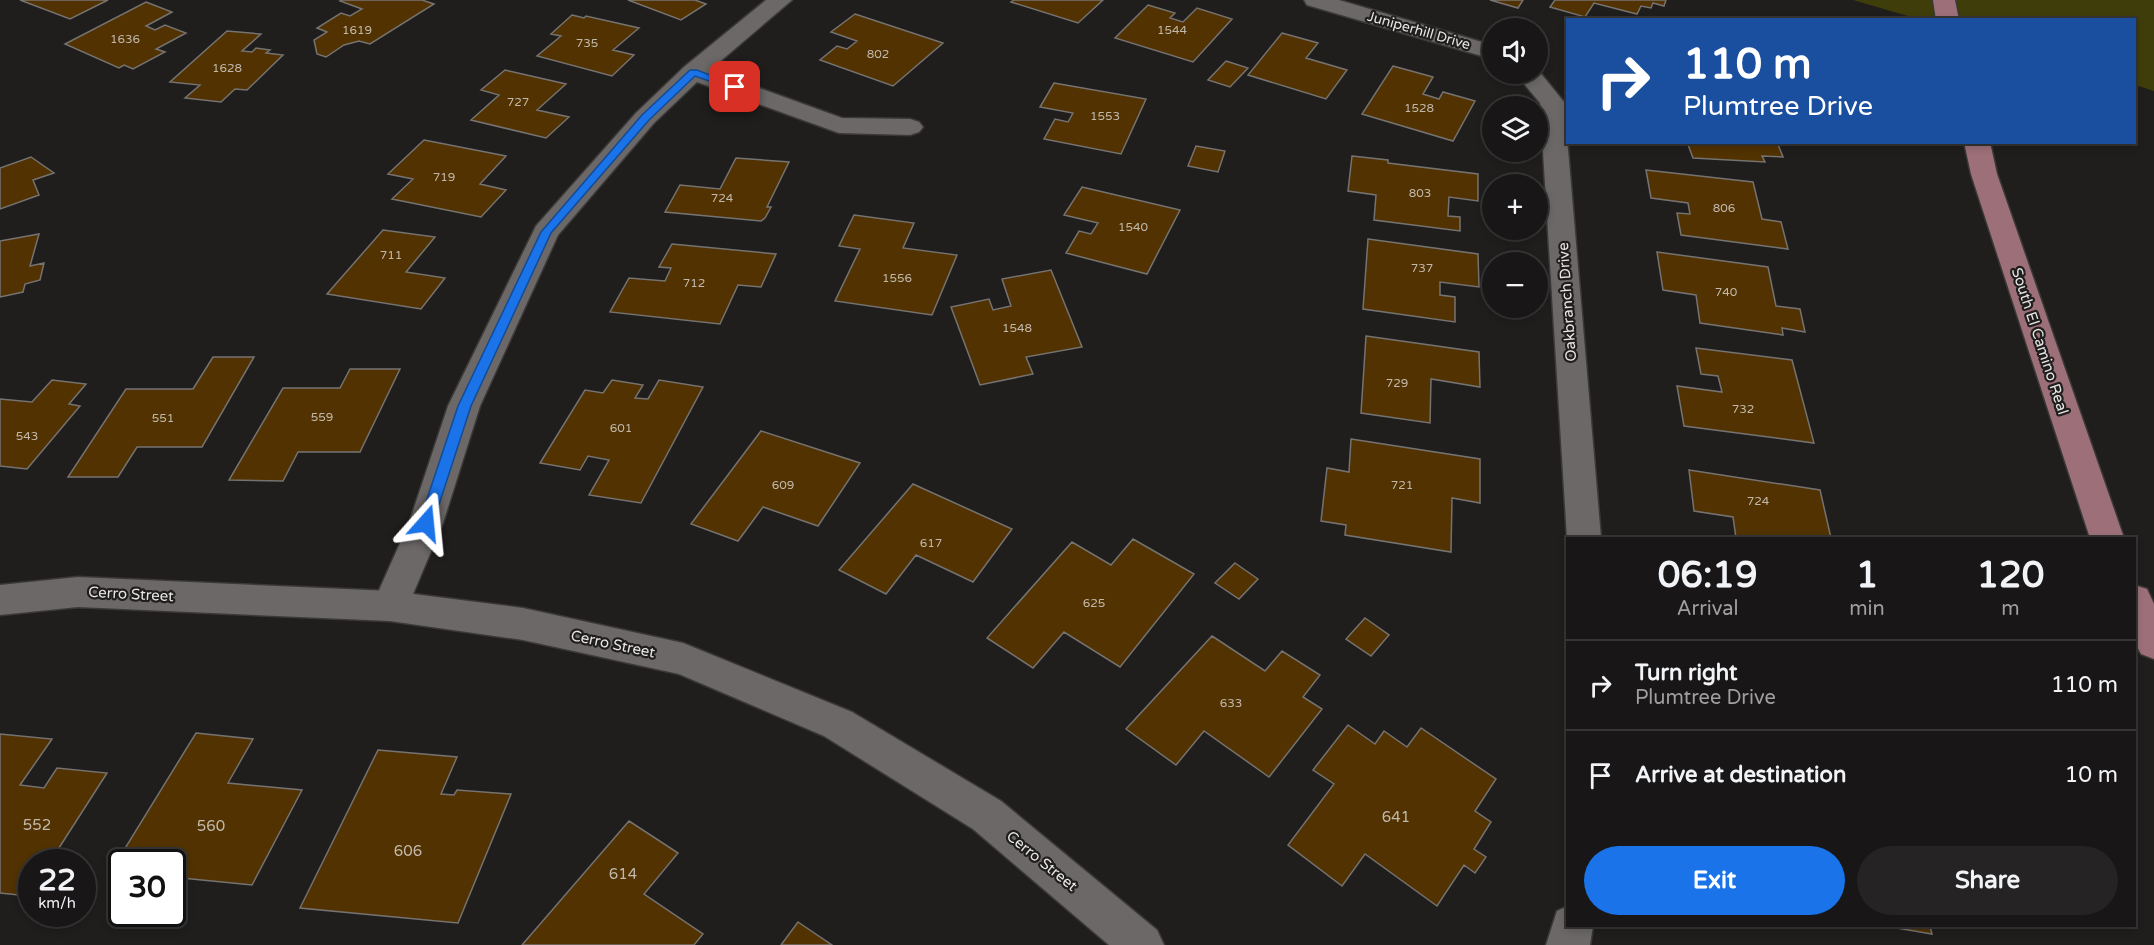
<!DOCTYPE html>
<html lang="en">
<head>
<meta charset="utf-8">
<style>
	body { margin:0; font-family:"Varela Round",sans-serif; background:#252323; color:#f1f3f6; height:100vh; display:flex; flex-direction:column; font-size:22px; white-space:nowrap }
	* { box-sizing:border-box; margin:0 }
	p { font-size:20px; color:#9f9fa1 }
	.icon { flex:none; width:33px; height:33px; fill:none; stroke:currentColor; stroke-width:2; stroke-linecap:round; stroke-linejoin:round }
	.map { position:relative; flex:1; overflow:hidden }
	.drawer { position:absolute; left:1566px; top:537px; width:570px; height:390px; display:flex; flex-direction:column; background:#181616; border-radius:0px; box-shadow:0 3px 9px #0003,0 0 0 2px #363535 }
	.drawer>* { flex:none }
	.hud { position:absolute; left:1566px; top:18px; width:570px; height:126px; border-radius:0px; box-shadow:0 3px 9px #0003,0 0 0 2px #363535; background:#1a4fa0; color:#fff; overflow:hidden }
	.buttons { position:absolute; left:1482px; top:18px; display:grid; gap:12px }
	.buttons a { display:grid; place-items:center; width:66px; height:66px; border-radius:50%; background:#181616; box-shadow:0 3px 9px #0003,0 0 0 2px #363535; font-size:30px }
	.speed { position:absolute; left:18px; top:849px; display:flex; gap:12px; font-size:30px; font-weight:700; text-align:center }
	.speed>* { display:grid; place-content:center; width:78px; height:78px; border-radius:50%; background:#181616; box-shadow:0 3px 9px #0003,0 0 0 2px #363535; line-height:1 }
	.speed small { font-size:15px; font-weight:400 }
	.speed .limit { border:3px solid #111; border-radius:9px; background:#fff; color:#111 }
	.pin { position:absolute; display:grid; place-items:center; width:51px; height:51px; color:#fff; margin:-26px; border-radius:12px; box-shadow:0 3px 9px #0006 }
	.me { position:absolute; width:66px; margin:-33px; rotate:18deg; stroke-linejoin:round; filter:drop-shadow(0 0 4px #0008) }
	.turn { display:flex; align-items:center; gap:21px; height:126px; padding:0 18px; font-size:27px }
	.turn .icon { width:78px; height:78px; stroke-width:2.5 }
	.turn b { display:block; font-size:42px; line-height:51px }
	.eta { display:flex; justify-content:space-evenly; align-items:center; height:102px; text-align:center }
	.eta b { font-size:36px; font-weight:700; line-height:42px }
	.cta { display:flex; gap:12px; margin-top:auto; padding:12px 18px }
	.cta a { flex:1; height:69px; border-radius:36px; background:#1a73e8; color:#fff; font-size:24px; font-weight:700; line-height:69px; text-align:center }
	.cta a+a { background:#252323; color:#f1f3f6 }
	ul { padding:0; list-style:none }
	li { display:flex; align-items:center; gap:18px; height:90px; padding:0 18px; border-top:2px solid #363535 }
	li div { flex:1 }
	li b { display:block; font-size:22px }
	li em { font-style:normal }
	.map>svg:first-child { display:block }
</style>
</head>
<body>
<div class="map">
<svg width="2154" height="945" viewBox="0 0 2154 945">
	<rect width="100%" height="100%" fill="#201e1d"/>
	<path fill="#3f3d0a" d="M1853,0h301v91l-19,-6 -1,-65 -216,-1z"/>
	<path fill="#513200" stroke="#757371" stroke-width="1.5" d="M20,0h88l-38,19z
		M342,0h80l12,4 -64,40 -11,-3 -15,4 -18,12 -9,-3 -3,-14 13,-8 -10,-4 24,-15 9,3 12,-7 -22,-8z
		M628,0h67l11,4 -25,16z
		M1014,0h89l-25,23 -67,-21z
		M1490,0h33l-5,8z
		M1555,0h111l-2,6 -11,-3 -2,5 -10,-2 -4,8 -43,-11 -9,14 -35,-10z
		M146,2l26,10 -26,14 9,4 10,-5 21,8 -30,16 9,3 -32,17 -9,-4 -5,3 -54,-24z
		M1148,5l27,8 -5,5 13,4 14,-14 35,11 -39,43 -78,-24z
		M855,14l88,29 -50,43 -73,-26 17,-14 10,3 10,-8 -26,-9z
		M572,15l12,3 2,-2 53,12 -26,22 21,5 -22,21 -75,-20 24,-20 -10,-2z
		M227,31l34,3 -19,17 10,1 4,-4 14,2 -4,3 17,2 -36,35 -12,-1 -14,13 -36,-4 15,-13 -30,-3z
		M1282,33l36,10 -12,15 41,12 -21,29 -78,-24z
		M1226,61l22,7 -18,19 -22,-7z
		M1393,66l40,11 -10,17 16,5 4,-7 32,9 -22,40 -91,-27z
		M505,70l61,14 -29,26 32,7 -23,21 -75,-18 28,-25 -18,-5z
		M1054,83l92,16 -25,55 -77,-15 11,-20 13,3 5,-9 -33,-6z
		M424,140l82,16 -26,28 26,6 -25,27 -89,-18 21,-20 -25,-5z
		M1687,142h90l6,15 -21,-1 3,6 -72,-4z
		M1196,146l29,5 -7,21 -30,-6z
		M1352,156l36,4v3l90,11v27l-29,-4 -1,19 12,1v14l-86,-11 2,-25 -28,-4z
		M31,157l23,16 -21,7 6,15 -39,14v-41z
		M736,158l53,4 -22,45h4l-6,11 -4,3 -96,-9 15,-27 40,4z
		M1646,170l107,12 9,37 19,3 7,27 -107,-14 -4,-22 13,1 -2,-11 -37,-5z
		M1082,187l98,23 -33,64 -81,-21 13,-22 12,3 7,-11 -34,-8z
		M854,215l60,8 -11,25 54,7 -25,60 -97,-14 25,-52 -21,-3z
		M383,230l52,7 -29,35 39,6 -24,31 -94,-15z
		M39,234l-9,32 14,-3 -4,17 -15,4 -2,8 -23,5v-56z
		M1368,239l110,15 1,33 -39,-5v13l15,2v25l-92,-13z
		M672,244l104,10 -15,33 -23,-2 -18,39 -110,-12 19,-34 36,3 6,-13 -12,-1z
		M1657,252l111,15 8,39 24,3 5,23 -23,-4 1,7 -83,-12 -4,-28 -33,-5z
		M1051,270l31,77 -56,10 7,17 -53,11 -29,-78 38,-8 4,11 18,-4 -9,-27z
		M1366,336l113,16 1,35 -49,-8 -1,44 -69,-10z
		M1696,348l96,12 22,83 -130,-17 -7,-40 45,6 -4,-16 -17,-2z
		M213,357h41l-52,90h-65l-19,30h-50l58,-88h67z
		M350,369h50l-40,83h-62l-15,29 -54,-1 54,-92h57z
		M52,380l34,4 -17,20 11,2 -53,63 -27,-3v-67l32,3z
		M612,380l31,5 -8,13 13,1 11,-19 44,7 -62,116 -52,-8 20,-35 -21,-4 -8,14 -40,-7 45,-73 18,3z
		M761,431l99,32 -42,63 -55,-19 -25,34 -47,-17z
		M1351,439l129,20v44l-28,-5 -1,54 -106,-17 1,-10 -25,-4 6,-53 22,4z
		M1689,470l131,20 11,48h-95l-3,-21 -39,-6z
		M913,484l99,45 -39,53 -57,-27 -30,39 -47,-24z
		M1133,539l61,35 -74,93 -56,-35 -31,36 -46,-30 85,-96 39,23z
		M1235,563l23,16 -19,20 -24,-16z
		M1365,618l24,17 -18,21 -25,-17z
		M1212,636l53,35 17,-20 38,24 -17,22 19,12 -53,68 -65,-46 -28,34 -50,-36z
		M1348,725l27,19 9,-13 23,16 14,-19 75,51 -21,32 16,11 -17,27 12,8 -11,16 -11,-8 -27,41 -72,-52 -23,32 -54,-41 46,-61 -21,-14z
		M196,733l57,6 -25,44 74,7 -50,95 -80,-8v-15h-50v10l-11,-1z
		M0,734l52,5 -32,46 24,3 13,-20 50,5 -57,89h-18v29l-4,5 -28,-3z
		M378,750l79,7 -16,37 13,1 3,-5 54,4 -53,129 -158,-15z
		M629,821l49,32 -34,41 59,40 -9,11h-172z
		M798,922l34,23h-51z
		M1885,926h45l2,8z"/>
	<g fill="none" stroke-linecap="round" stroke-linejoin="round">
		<g stroke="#3b3938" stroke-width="3">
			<path id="minor" d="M766,0h26l-82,70 132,48 68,1 9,3 4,5 -4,5 -9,3 -71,-2 -142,-51 -43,41 -96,112 -78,171 -37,117 -35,83 -5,11 -13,4 -13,-4 -5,-11 37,-83 39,-117 88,-180 100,-113 48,-46z
				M1304,0h35l153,45v14l-185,-54z
				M1538,70l26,32 37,436h-34l-27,-435 -24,-29h22z
				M1568,906v20h25l-3,19h-44l11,-34z"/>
		</g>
		<g stroke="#3b3938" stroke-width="3">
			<path id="tertiary" d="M78,577l312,14 133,17 160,35 169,69 149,89 156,129 7,15h-55l-136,-116 -149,-93 -145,-62 -156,-34 -133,-19 -312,-14 -78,8v-30z"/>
		</g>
		<g stroke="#3b3938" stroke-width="3">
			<path id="primary" d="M1933,0h22l4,20h-23z
				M1964,142h26l7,32 127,364h-34l-119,-364z
				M2134,585l13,4 7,15v55l-13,-5 -7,-13z"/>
		</g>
		<use href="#minor" fill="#6b6867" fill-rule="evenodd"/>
		<use href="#tertiary" fill="#6b6867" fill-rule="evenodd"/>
		<use href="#primary" fill="#9d7079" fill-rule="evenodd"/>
	</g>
	<path fill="#1a73e8" stroke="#114b97" stroke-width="1.5" d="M690,70h7l43,17 -8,2 -37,-13 -46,44 -98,113 -80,173 -38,117 -2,4h-10l-2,-4 39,-117 83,-174 101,-117z"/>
	<g text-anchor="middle" stroke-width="4.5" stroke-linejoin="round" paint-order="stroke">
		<g font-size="12" fill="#c2b8ac">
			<text x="357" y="34">1619</text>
			<text x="1172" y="34">1544</text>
			<text x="125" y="43">1636</text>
			<text x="587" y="47">735</text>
			<text x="878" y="58">802</text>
			<text x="227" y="72">1628</text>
			<text x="518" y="106">727</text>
			<text x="1419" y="112">1528</text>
			<text x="1105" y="120">1553</text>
			<text x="444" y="181">719</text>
			<text x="1420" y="197">803</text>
			<text x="722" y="202">724</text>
			<text x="1724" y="212">806</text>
			<text x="1133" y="231">1540</text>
			<text x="391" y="259">711</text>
			<text x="1422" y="272">737</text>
			<text x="897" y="282">1556</text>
			<text x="694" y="287">712</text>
			<text x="1726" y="296">740</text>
			<text x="1017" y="332">1548</text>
			<text x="1397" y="387">729</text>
			<text x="1743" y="413">732</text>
			<text x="322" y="421">559</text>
			<text x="163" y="422">551</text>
			<text x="621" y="432">601</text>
			<text x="27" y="440">543</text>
			<text x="783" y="489">609</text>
			<text x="1402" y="489">721</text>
			<text x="1758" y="505">724</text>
			<text x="931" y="547">617</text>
			<text x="1094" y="607">625</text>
			<text x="1231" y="707">633</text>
		</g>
		<g font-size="14" fill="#e7e5e5" stroke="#201e1d">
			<text transform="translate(1419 30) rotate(16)" y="5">Juniperhill Drive</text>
		</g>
		<g font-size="15" fill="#e7e5e5" stroke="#201e1d">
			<text transform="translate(1567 302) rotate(-94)" y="5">Oakbranch Drive</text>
			<text transform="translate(2040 341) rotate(72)" y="5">South El Camino Real</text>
			<text transform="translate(131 594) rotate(3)" y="5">Cerro Street</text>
			<text transform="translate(613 644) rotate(12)" y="5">Cerro Street</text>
			<text transform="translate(1042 861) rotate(39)" y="5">Cerro Street</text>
		</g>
		<g font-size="15" fill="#c2b8ac">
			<text x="1396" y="822">641</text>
			<text x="37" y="830">552</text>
			<text x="211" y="831">560</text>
			<text x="408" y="856">606</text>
			<text x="623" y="879">614</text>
		</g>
	</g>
</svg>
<div class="buttons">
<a><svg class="icon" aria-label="sound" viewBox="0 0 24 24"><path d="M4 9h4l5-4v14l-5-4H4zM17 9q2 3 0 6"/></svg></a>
<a><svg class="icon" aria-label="layers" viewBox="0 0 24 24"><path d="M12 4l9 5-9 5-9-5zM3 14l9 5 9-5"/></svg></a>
<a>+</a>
<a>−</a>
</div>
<div class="speed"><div>22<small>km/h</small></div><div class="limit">30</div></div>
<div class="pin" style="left:735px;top:87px;background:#d93025"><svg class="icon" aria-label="arrive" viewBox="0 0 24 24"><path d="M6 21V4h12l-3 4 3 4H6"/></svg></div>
<svg class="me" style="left:426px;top:523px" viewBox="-20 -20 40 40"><path d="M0-17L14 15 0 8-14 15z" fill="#1a73e8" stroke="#fff" stroke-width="4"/></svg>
<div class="hud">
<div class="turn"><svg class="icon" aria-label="right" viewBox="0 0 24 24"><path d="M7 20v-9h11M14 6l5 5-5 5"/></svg><div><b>110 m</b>Plumtree Drive</div></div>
</div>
<section class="drawer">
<div class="eta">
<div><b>06:19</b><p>Arrival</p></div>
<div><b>1</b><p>min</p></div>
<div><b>120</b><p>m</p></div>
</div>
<ul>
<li><svg class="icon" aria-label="right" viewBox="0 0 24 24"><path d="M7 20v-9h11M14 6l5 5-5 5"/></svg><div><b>Turn right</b><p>Plumtree Drive</p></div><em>110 m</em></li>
<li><svg class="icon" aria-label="arrive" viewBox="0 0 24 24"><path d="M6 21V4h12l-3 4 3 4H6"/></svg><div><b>Arrive at destination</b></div><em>10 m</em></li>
</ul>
<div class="cta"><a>Exit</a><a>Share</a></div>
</section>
</div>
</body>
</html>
